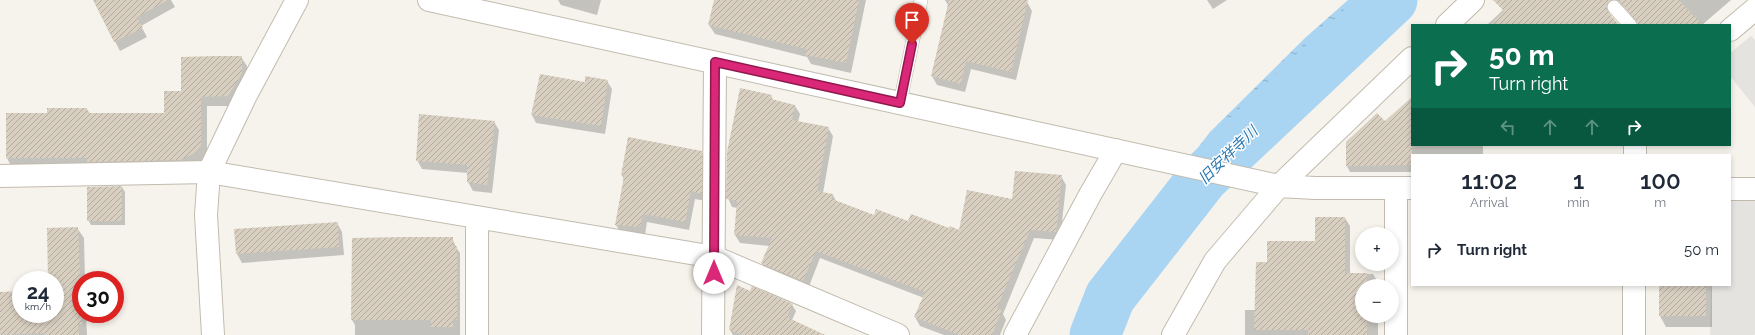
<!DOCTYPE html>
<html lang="en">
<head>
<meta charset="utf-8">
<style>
	body { margin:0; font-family:Raleway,"Noto Sans JP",sans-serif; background:#f6f6f7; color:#1f2937; height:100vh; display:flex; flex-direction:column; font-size:15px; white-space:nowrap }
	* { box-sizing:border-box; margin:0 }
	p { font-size:13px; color:#747a83 }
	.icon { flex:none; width:22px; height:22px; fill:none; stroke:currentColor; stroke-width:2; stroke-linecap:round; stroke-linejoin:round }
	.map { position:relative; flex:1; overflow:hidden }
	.drawer { position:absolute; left:1411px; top:154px; width:320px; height:132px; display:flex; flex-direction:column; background:#fff; border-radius:0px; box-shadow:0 2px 6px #0003 }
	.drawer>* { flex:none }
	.banner { position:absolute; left:1411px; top:24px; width:320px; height:122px; border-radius:0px; box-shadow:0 2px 6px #0003; background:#0b6e4f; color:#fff; overflow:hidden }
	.controls { position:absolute; left:1355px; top:227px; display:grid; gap:8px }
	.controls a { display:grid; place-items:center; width:44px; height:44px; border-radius:50%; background:#fff; box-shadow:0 2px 6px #0003; font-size:20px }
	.speed { position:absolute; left:12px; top:271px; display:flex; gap:8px; font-size:20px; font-weight:700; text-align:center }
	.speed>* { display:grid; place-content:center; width:52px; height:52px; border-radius:50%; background:#fff; box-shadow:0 2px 6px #0003; line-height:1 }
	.speed small { font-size:10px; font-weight:400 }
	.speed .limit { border:6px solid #d22; background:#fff; color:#111 }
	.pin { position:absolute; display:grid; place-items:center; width:34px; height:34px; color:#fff; margin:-41px -17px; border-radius:50% 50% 50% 0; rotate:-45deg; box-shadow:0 0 4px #0007 }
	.pin .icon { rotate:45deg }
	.me { position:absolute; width:44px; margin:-22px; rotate:0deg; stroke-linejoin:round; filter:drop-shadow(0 0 3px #0008) }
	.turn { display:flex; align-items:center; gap:14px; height:84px; padding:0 12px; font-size:18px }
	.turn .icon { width:52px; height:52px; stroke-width:2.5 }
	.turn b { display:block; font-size:28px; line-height:34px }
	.lanes { display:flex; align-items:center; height:38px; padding:0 12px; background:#0003; justify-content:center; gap:20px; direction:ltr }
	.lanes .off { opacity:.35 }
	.eta { display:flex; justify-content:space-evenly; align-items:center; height:68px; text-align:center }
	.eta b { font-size:24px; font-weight:600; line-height:28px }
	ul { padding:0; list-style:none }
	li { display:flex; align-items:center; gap:12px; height:56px; padding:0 12px }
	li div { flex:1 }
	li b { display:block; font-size:15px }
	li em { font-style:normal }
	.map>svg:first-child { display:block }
</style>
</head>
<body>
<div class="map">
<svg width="1755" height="335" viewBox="0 0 1755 335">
	<defs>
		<pattern id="water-ripples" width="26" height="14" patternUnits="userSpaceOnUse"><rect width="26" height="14" fill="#a9d4f2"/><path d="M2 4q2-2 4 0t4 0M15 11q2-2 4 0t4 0" fill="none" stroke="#8caec5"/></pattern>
		<pattern id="building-hatch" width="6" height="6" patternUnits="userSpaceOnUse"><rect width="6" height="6" fill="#d8cfc1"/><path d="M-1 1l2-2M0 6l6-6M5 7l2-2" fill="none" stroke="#b1aa9e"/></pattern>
	</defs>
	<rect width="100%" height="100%" fill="#f6f3ec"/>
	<path fill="#e5e3e0" d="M1751,36l4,4v67l-25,-31v-23z
		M1730,201h25v133l-1,1h-44l1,-50h19z"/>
	<path fill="url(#water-ripples)" d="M1348,0h30l-97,89 -100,108 -46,76 -21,25 -27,37h-12l23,-46 59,-88 53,-69 95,-94z"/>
	<path fill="#0003" d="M94,0h77l4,7 -34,19 6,11 -27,14z
		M558,0h43l-4,15 -36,-10z
		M715,0h151l-15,73 -40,-9 -4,-7 -92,-23 -6,-9z
		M945,0h74l8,2 5,9 -16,69 -45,-11 -6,23 -28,-7 -5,-9 17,-69z
		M1207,0h20l-14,9z
		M1509,0h222l-29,25h-63l-15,-18 -7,-2 -5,2 -3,4 1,5 8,9h-131l16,-15 -2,-3z
		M241,57l6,9v18l-14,22h-26v49l-6,7 -189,6 -5,-10v-44h41l39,-5 3,5h75l17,-22z
		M607,81l5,8 -7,45 -69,-11 -4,-8 53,-32z
		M771,96l3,5 21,5 5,8 -2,8 30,6 5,8 -10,57 10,2 3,6 39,15 85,15 53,-31 48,-24 5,9 -6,55 -26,-2 -31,76 3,6 -6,15h-56l-24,-9 -5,-9 9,-19 -104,-40 -12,31 -41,-17 -5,-9 8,-17 -30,-3 -5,-8 2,-27 -5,-1 -4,-9z
		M1412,97v48h71v10h-71v17h-62l-3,-6v-24l38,-19z
		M494,122l5,8 -7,63 -19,-2 -5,-9v-9l-46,-4 -5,-9z
		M701,152l5,8v41l-11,-2 -6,31 -42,-8 -2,13 -24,-2 -5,-8 8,-45 -2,-5z
		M122,187l3,5v33h-34l-3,-5z
		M1345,218l5,8v48h23l5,8v4h-16v30h16v19h-133v-25h10l13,-47 48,-21z
		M337,223l5,9 2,23 -102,8 -5,-9z
		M77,228l7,10 1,42h-4v34h5l1,21h-87v-42l21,-1v22h34v-34h-6z
		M452,238l4,9 4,6v82h-105v-10l-3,-5z
		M1660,285h52v42h-46l-6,-11z
		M750,293l42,12 4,6 -4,9 14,15h-73l-3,-5z"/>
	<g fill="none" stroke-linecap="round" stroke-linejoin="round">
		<path stroke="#a9d4f2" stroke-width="51" d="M1095,335l15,-38 93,-119 189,-178"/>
	</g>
	<path fill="url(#building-hatch)" d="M93,0h75l-31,17 6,11 -29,14z
		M714,0h145l-13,63 -41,-8 1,-6 -98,-24z
		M949,0h79l-17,72 -45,-11 -5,23 -30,-8z
		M1493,0h118l-4,4 -1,5 13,16h-130l15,-14z
		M1618,0h61l23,25h-64l-2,-5z
		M216,56h26v17l-14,23 -27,1v48l-6,8 -15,7 -93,2v-4h-81v-45h41v-5h40v5h77v-22h17v-34z
		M540,74l45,8v-6l23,4 -7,46 -70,-11z
		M740,88l32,7 -1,4 24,6 -3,15 37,7 -12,64 16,3 -1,5 42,16 2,-6 32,12 3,-7 38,14 1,-2 9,4 8,-40 45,9 3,-28 47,4 -6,57 -26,-2 -33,78 5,2 -10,25h-32l-46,-18 11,-25 -109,-41 -13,30 -42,-18 11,-25 -38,-3 3,-34 -11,-2 1,-47z
		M1412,97v68l-66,1v-24l31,-29 8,8z
		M419,114l76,7 -8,64 -20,-3v-17l-51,-4z
		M628,137l74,14v43l-11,-3 -6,31 -42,-8 -3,13 -25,-2 9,-49 -3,-1z
		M122,186v35h-35v-34z
		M1315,217h30v56h22v13h-5v30h5v19h-59v-5h-54l2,-68h11v-21h48z
		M338,222l1,25 -103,7 -2,-25z
		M78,227l4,97h-4l1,11h-34v-2l-45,2v-43l21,-1v23h34v-34h-7l-1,-52z
		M404,237h49v9h4v74h-4v7h-22v-7h-80l1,-82z
		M737,285l13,6 2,-5 41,18 -5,10 2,1 -1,3 36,17h-83l-13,-5z
		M1659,285h47v31h-47z"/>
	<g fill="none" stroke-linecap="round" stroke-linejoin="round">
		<g stroke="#c2bbae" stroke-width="14">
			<path id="service" d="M1614,7l16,18
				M900,103l21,-103"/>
		</g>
		<g stroke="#c2bbae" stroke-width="24">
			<path id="minor" d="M429,0l850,186 36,2h97
				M1447,25l26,-25
				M1730,30l25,-21
				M1635,155v-10
				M0,176l209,-4 505,85 184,78
				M1730,189h25
				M1634,285v50
				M477,335v-117
				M713,335l2,-272
				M1015,335l76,-142 25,-43
				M1173,335l42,-74 64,-75 133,-128
				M1396,335v-147"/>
		</g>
		<g stroke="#c2bbae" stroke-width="24">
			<path id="tertiary" d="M213,335l-7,-120 3,-43 37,-77 51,-95"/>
		</g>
		<use href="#service" stroke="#fff" stroke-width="13"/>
		<use href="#minor" stroke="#fff" stroke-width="22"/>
		<use href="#tertiary" stroke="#fff" stroke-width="22"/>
	</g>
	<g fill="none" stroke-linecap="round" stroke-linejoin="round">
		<g stroke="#8e194d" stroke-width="10">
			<path id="route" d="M714,273l1,-211 185,41 12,-59"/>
		</g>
		<use href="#route" stroke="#db2777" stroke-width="7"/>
	</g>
	<g text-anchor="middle" stroke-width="3" stroke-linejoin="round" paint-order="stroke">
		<g font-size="15" font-style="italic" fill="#2e7ab2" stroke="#fff">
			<text transform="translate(1228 155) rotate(-44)" y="5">旧安祥寺川</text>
		</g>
	</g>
</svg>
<div class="controls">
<a>+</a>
<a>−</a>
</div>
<div class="speed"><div>24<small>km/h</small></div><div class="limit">30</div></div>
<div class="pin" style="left:912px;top:44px;background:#d93025"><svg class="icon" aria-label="arrive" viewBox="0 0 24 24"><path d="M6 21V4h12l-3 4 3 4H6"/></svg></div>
<svg class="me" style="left:714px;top:273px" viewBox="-20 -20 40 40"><circle r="19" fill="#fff"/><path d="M0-13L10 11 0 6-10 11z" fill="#db2777"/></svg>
<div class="banner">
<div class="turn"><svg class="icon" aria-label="right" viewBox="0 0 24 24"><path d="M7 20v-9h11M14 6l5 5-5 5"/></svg><div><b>50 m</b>Turn right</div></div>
<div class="lanes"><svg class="icon off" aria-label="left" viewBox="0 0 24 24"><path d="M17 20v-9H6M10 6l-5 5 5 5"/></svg><svg class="icon off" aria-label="ahead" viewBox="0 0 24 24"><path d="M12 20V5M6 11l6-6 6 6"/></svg><svg class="icon off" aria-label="ahead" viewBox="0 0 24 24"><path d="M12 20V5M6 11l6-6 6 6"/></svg><svg class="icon" aria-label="right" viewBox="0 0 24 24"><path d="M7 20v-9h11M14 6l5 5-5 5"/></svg></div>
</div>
<section class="drawer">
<div class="eta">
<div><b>11:02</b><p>Arrival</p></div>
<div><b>1</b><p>min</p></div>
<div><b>100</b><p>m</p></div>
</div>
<ul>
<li><svg class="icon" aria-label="right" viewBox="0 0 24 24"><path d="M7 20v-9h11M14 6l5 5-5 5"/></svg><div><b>Turn right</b></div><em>50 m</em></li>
</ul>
</section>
</div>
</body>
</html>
